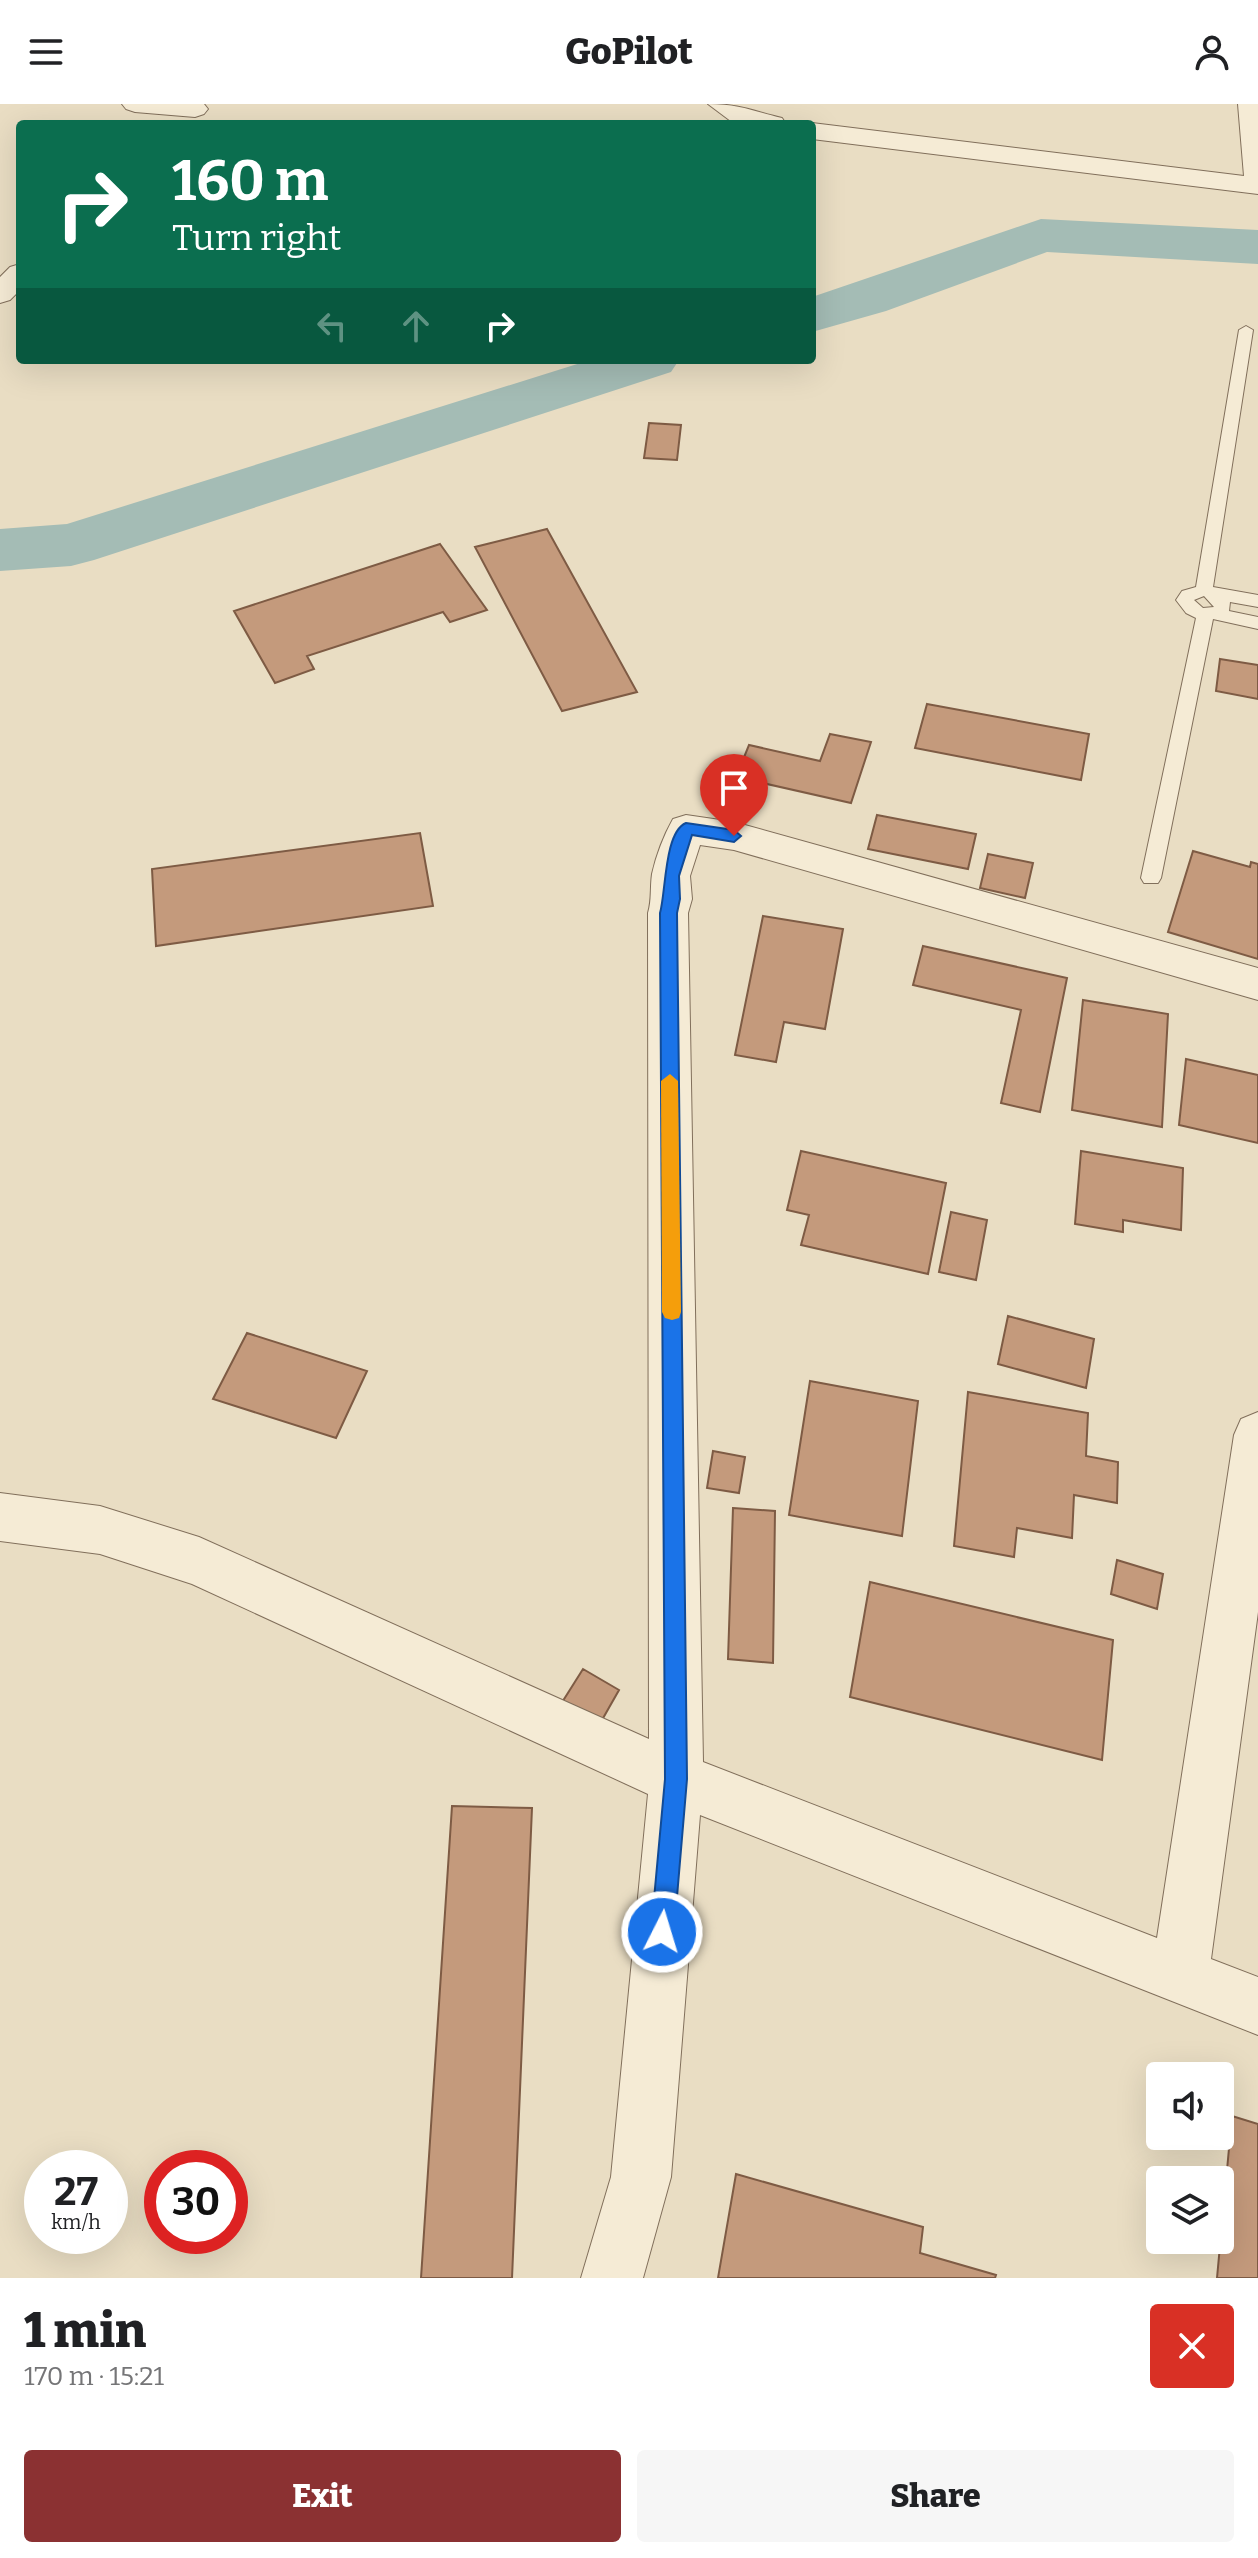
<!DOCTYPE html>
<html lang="en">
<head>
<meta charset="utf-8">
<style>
	body { margin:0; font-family:Bitter,serif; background:#f6f6f6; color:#202124; height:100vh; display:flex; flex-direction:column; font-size:30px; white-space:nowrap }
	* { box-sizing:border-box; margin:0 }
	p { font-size:26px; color:#757577 }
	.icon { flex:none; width:44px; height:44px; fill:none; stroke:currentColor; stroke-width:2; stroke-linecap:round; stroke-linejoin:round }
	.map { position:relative; height:2174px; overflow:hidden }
	.drawer { display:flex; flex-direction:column; background:#fff; flex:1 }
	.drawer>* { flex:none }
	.banner { position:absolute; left:16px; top:16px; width:800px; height:244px; border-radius:8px; box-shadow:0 8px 32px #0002; background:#0b6e4f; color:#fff; overflow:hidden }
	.tools { position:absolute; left:1146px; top:1958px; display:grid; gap:16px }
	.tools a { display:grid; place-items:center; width:88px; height:88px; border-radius:8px; background:#fff; box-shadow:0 8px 32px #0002; font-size:40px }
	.speed { position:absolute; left:24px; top:2046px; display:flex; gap:16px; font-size:40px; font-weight:700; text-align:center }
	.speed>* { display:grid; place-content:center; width:104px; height:104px; border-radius:50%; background:#fff; box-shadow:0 8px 32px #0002; line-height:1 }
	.speed small { font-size:20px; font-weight:400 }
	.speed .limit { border:12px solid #d22; background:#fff; color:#111 }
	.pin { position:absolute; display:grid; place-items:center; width:68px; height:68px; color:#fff; margin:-82px -34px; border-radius:50% 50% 50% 0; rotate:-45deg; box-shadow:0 0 8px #0007 }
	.pin .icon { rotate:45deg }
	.me { position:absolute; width:88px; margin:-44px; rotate:5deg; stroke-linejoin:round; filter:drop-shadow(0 0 6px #0008) }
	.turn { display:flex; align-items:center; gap:28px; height:168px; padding:0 24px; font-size:36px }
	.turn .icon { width:104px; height:104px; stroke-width:2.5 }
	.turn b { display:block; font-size:56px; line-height:68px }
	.lanes { display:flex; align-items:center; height:76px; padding:0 24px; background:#0003; justify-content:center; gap:40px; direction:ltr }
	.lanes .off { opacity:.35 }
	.round { display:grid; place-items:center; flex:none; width:84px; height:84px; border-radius:8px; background:#f6f6f6 }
	.head { display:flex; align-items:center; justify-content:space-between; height:136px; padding:0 24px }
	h1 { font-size:48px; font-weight:800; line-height:60px }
	.button { display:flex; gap:16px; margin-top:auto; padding:16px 24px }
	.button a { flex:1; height:92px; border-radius:8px; background:#8b3132; color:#fff; font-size:32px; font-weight:800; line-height:92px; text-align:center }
	.button a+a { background:#f6f6f6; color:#202124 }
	header { display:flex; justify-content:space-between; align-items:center; height:104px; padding:0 24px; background:#fff; font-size:36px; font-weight:800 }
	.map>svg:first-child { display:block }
</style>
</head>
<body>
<header><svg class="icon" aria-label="menu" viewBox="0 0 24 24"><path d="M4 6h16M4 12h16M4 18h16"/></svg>GoPilot<svg class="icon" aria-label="person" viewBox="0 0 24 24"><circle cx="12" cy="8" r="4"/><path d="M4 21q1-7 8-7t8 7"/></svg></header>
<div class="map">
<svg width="1258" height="2174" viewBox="0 0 1258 2174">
	<rect width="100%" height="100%" fill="#e9ddc3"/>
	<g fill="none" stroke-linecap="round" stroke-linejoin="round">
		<path fill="#a4bcb5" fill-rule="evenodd" d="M1041,115l217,11v34l-211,-12 -161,59 -74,21v-35z
			M590,256h89l-8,12 -577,188 -23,6 -71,5v-42l67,-5z"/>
	</g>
	<path fill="#c49a7c" stroke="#7e5b44" stroke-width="2" d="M649,319l32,2 -4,35 -33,-2z
		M547,425l90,163 -75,19 -87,-164z
		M440,440l47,66 -37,12 -7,-10 -136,44 7,13 -39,14 -41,-72z
		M1220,555l38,6v34l-42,-8z
		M927,600l162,30 -8,46 -166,-32z
		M830,630l41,8 -20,61 -115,-26 13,-32 71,16z
		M877,711l99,19 -8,35 -100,-20z
		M420,729l13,73 -277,40 -4,-77z
		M1193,747l57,16 1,-5 7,2v95l-90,-27z
		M988,750l45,9 -8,35 -45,-10z
		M763,812l80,13 -18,100 -41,-7 -8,40 -41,-7z
		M923,842l144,32 -27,134 -39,-9 20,-93 -108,-25z
		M1083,896l85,14 -6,113 -90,-17z
		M1186,955l72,16v68l-79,-18z
		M801,1047l145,32 -18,91 -127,-29 8,-30 -22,-5z
		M1081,1047l102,17 -2,62 -58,-10v12l-48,-8z
		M951,1108l36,8 -11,60 -37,-8z
		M1008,1212l86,23 -8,49 -88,-24z
		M247,1229l120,38 -31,67 -123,-39z
		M810,1277l108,20 -16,135 -113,-21z
		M968,1288l120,21 -2,43 32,6 -1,41 -43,-8 -2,43 -55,-10 -3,29 -60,-11z
		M713,1347l32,6 -6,36 -32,-5z
		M733,1404l42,3 -2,152 -45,-4z
		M1117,1456l46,14 -6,35 -46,-15z
		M870,1478l243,58 -11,120 -252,-63z
		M583,1565l36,21 -21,37 -37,-23z
		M452,1702l80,2 -20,470h-91z
		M1232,2012l26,8v154h-41z
		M736,2070l187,53 -3,26 76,22 -1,3h-277z"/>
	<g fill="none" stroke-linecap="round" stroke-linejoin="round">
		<g stroke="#816f5b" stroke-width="2">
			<path id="lane" d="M1246,222l7,4 -40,257 45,8v12l-28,-5 -1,9 29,6v12l-45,-10 -52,259 -3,5h-14l-3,-5 55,-260 -10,-5 -10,-13 6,-9 14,-4 43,-257zM1204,492l10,11 -11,1 -9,-8z"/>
		</g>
		<g stroke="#816f5b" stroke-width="2">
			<path id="street" d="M122,0h82l4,5 -4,5 -9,3 -60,-5 -9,-3z
				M708,0c31,0 45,7 74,14l4,6 -54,-2z
				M1238,0h20v90l-446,-55v-15h-3l3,-1 432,53z
				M20,160v26l-10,10 -10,3v-26l10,-10z
				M686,711l48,7 524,146v32l-524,-150 -34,-5 -10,31 2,23 -4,14 15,849 454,176 77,-503 7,-16 17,-7v200l-47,347 47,18v58l-558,-220 -29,362 -28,101h-62l30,-101 37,-383 -456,-210 -92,-30 -100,-13v-48l100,13 99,31 450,202 -1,-826c4,-13 2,-25 4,-39 4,-18 12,-39 21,-55z"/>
		</g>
		<use href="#lane" fill="#f5ebd5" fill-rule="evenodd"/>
		<use href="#street" fill="#f5ebd5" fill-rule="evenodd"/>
	</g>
	<path fill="#1a73e8" stroke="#114b97" stroke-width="2" d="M686,719l48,7 7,6 -7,6 -42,-7 -13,41 1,23 -3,14 10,866 -13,153 -4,8 -8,4 -8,-4 -3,-8 14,-153 -5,-866c6,-20 4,-81 26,-90z"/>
	<path fill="#f59e0b" d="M670,970l8,7 3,231 -2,6 -7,2 -7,-2 -3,-6 -1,-231z"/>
</svg>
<div class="tools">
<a><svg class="icon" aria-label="sound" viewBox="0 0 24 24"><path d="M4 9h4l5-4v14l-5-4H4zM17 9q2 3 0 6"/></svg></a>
<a><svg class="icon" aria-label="layers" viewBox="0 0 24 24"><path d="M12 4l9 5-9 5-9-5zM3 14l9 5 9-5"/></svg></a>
</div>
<div class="speed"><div>27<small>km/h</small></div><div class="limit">30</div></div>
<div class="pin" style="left:734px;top:732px;background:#d93025"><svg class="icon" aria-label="arrive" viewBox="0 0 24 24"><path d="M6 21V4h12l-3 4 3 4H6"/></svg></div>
<svg class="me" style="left:662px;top:1828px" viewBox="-20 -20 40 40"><circle r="17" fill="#1a73e8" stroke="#fff" stroke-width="3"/><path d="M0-11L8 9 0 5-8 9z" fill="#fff"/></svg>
<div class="banner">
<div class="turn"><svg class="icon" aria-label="right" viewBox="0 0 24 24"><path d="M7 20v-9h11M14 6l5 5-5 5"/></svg><div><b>160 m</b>Turn right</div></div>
<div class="lanes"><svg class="icon off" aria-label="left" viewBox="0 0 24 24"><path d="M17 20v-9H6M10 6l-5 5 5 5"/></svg><svg class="icon off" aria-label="ahead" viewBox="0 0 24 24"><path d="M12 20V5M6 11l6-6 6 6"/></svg><svg class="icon" aria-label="right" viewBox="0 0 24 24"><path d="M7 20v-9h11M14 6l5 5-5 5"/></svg></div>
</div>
</div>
<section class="drawer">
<div class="head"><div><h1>1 min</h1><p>170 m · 15:21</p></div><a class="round" style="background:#d93025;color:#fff"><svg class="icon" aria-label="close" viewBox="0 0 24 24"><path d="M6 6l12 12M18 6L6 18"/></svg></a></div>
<div class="button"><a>Exit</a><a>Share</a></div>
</section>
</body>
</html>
